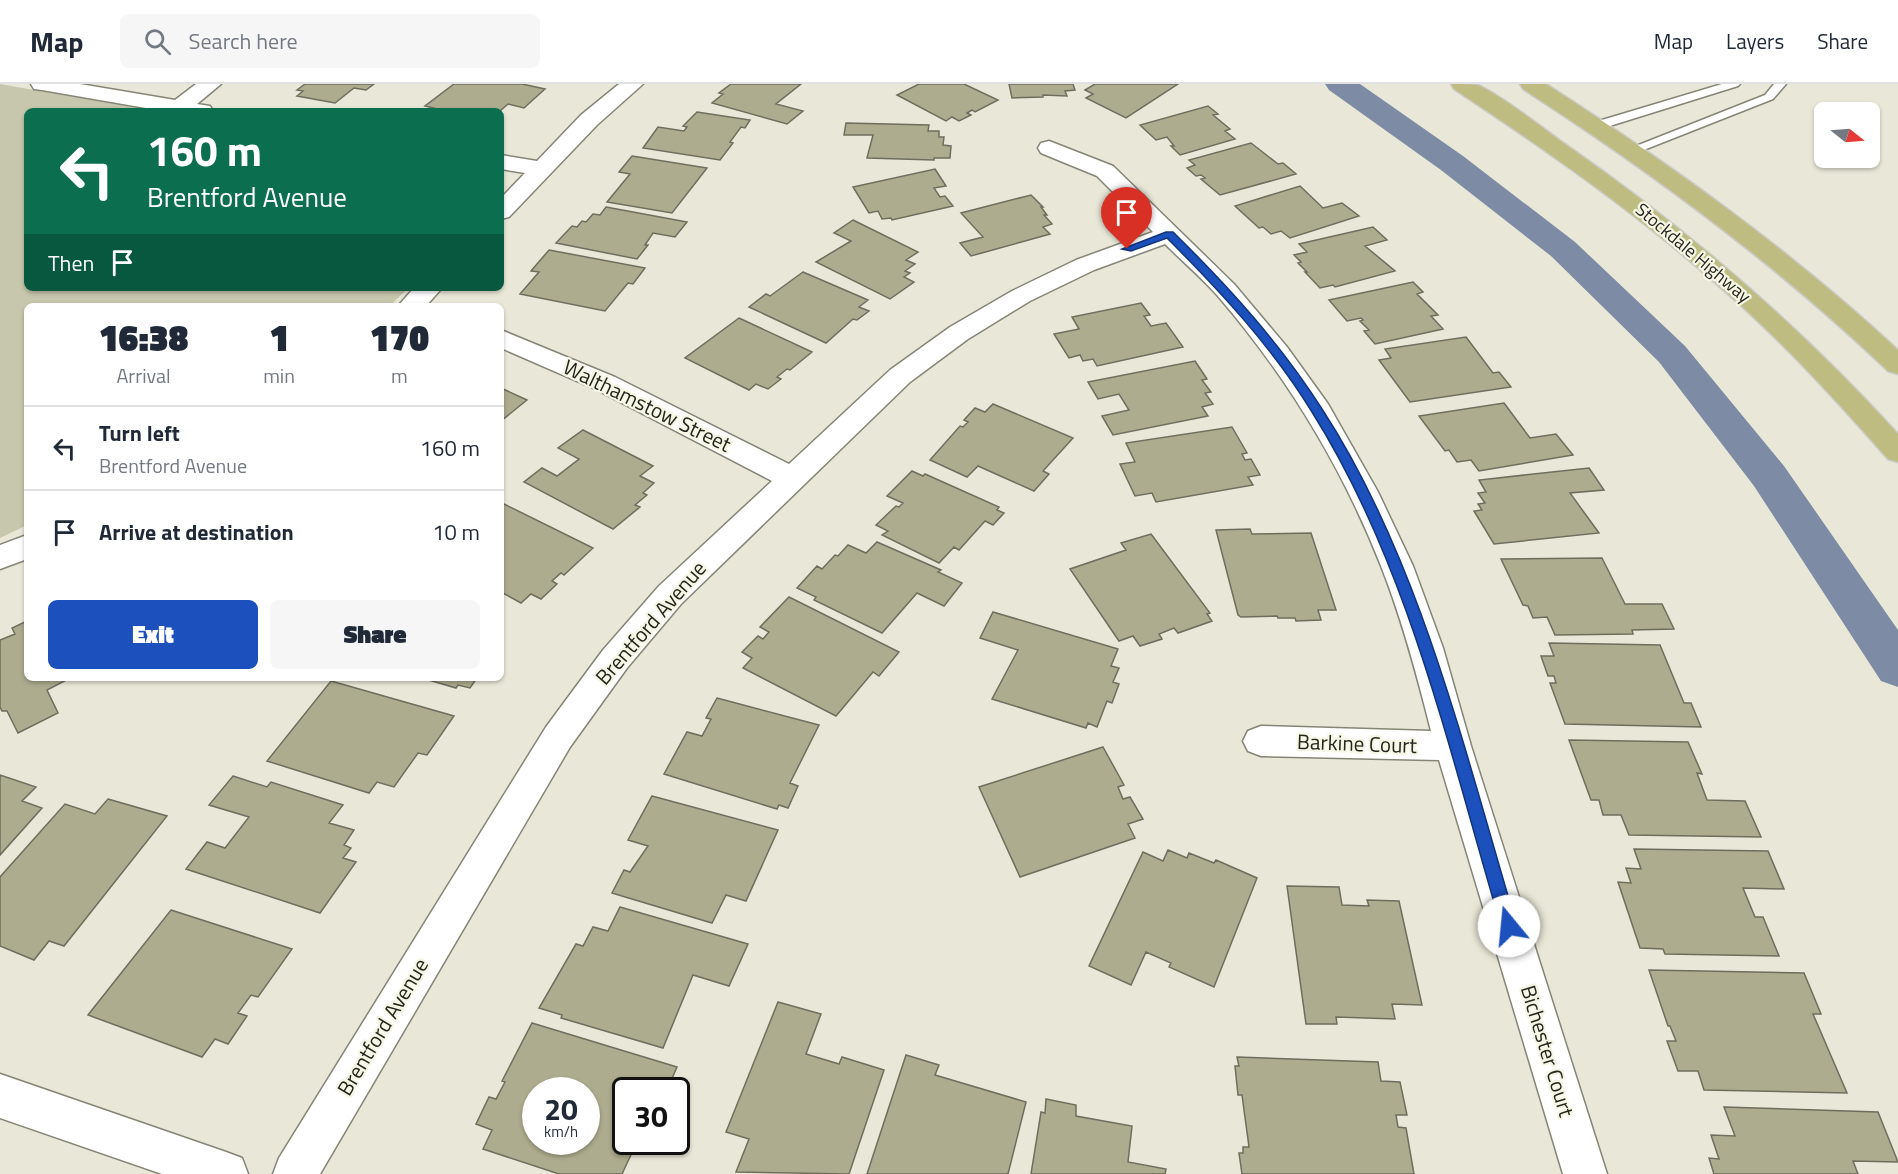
<!DOCTYPE html>
<html lang="en">
<head>
<meta charset="utf-8">
<style>
	body { margin:0; font-family:"Titillium Web",sans-serif; background:#f6f6f7; color:#1f2937; height:100vh; display:flex; flex-direction:column; font-size:22px; white-space:nowrap }
	* { box-sizing:border-box; margin:0 }
	p { font-size:20px; color:#747a83 }
	.icon { flex:none; width:33px; height:33px; fill:none; stroke:currentColor; stroke-width:2; stroke-linecap:round; stroke-linejoin:round }
	.map { position:relative; flex:1; overflow:hidden }
	.side { position:absolute; left:24px; top:219px; width:480px; height:378px; display:flex; flex-direction:column; background:#fff; border-radius:9px; box-shadow:0 2px 4px #0004 }
	.side>* { flex:none }
	.hud { position:absolute; left:24px; top:24px; width:480px; height:183px; border-radius:9px; box-shadow:0 2px 4px #0004; background:#0b6e4f; color:#fff; overflow:hidden }
	.needle { width:39px; rotate:107deg }
	.buttons { position:absolute; left:1814px; top:18px; display:grid; gap:12px }
	.buttons a { display:grid; place-items:center; width:66px; height:66px; border-radius:9px; background:#fff; box-shadow:0 2px 4px #0004; font-size:30px }
	.speed { position:absolute; left:522px; top:993px; display:flex; gap:12px; font-size:30px; font-weight:700; text-align:center }
	.speed>* { display:grid; place-content:center; width:78px; height:78px; border-radius:50%; background:#fff; box-shadow:0 2px 4px #0004; line-height:1 }
	.speed small { font-size:15px; font-weight:400 }
	.speed .limit { border:3px solid #111; border-radius:9px; background:#fff; color:#111 }
	.pin { position:absolute; display:grid; place-items:center; width:51px; height:51px; color:#fff; margin:-62px -26px; border-radius:50% 50% 50% 0; rotate:-45deg; box-shadow:0 0 6px #0007 }
	.pin .icon { rotate:45deg }
	.me { position:absolute; width:66px; margin:-33px; rotate:343deg; stroke-linejoin:round; filter:drop-shadow(0 0 4px #0008) }
	.turn { display:flex; align-items:center; gap:21px; height:126px; padding:0 24px; font-size:27px }
	.turn .icon { width:78px; height:78px; stroke-width:2.5 }
	.turn b { display:block; font-size:42px; line-height:51px }
	.then { display:flex; align-items:center; height:57px; padding:0 24px; background:#0003; gap:12px; font-size:22px }
	.eta { display:flex; justify-content:space-evenly; align-items:center; height:102px; text-align:center }
	.eta b { font-size:36px; font-weight:800; line-height:42px }
	.action { display:flex; gap:12px; margin-top:auto; padding:12px 24px }
	.action a { flex:1; height:69px; border-radius:9px; background:#1b50bd; color:#fff; font-size:24px; font-weight:800; line-height:69px; text-align:center }
	.action a+a { background:#f6f6f7; color:#1f2937 }
	ul { padding:0; list-style:none }
	li { display:flex; align-items:center; gap:18px; height:84px; padding:0 24px; border-top:2px solid #e0e1e3 }
	li div { flex:1 }
	li b { display:block; font-size:22px }
	li em { font-style:normal }
	header { display:flex; align-items:center; gap:36px; box-sizing:border-box; height:84px; padding:0 30px; background:#fff; border-bottom:2px solid #e0e1e3 }
	header strong { font-size:28px }
	nav { display:flex; gap:33px; margin-inline-start:auto; font-size:21px }
	.search { width:420px; height:54px; background:#f6f6f7; display:flex; align-items:center; gap:15px; box-sizing:border-box; padding:0 21px; border-radius:9px; color:#747a83; font-size:22px }
	.map>svg:first-child { display:block }
</style>
</head>
<body>
<header>
<strong>Map</strong>
<div class="search"><svg class="icon" aria-label="search" viewBox="0 0 24 24"><circle cx="10" cy="10" r="6"/><path d="M15 15l6 6"/></svg>Search here</div>
<nav><a>Map</a><a>Layers</a><a>Share</a></nav>
</header>
<div class="map">
<svg width="1898" height="1090" viewBox="0 0 1898 1090">
	<rect width="100%" height="100%" fill="#e9e8d8"/>
	<path fill="#c7c7ad" d="M0,0l154,27h-127v177h381l-18,18h-363v219l-27,13z"/>
	<g fill="none" stroke-linecap="round" stroke-linejoin="round">
		<path fill="#7d8ba4" fill-rule="evenodd" d="M1325,0h35l103,72 112,86 110,104 99,120 114,164v57l-17,-6 -127,-195 -95,-124 -108,-106 -110,-86 -112,-80z"/>
	</g>
	<path fill="#adac8e" stroke="#6e6e5f" stroke-width="1.5" fill-rule="evenodd" d="M305,0h69l-8,6 -12,-2 -19,15 -38,-7 6,-5 -6,-1z
		M454,0h68l23,5 -21,19 -16,-4 -8,7h-65l2,-2 -12,-3z
		M731,0h70l-25,20 27,7 -16,13 -75,-21 11,-9 -4,-1z
		M919,0h45l34,16 -23,12 -3,-2 -5,3 4,2 -12,6 -7,-4 -6,4 -49,-26z
		M1009,0h64l2,6 -10,1 2,5 -24,-1v2l-31,1z
		M1095,0h83l-52,34 -40,-20 7,-4 -8,-4z
		M1208,22l10,8 -5,1 17,14 -5,2 10,8 -55,16 -9,-9h3l-7,-9 -11,3 -16,-15z
		M697,28l53,8 -5,8 -4,-1 -11,15 3,1 -13,17 -77,-12 15,-21 26,4 3,-4 -4,-1z
		M846,39l83,2 -1,6h11v6h5l-1,8 8,1 -1,12h-16v2l-67,-2 6,-23h-29z
		M1251,59l27,21 5,-1 13,11 -76,21 -19,-16 4,-1 -4,-3 -5,1 -9,-8 8,-3 -6,-5z
		M632,72l75,12 -35,45 -65,-11 23,-28 -11,-2z
		M935,85l11,17 -12,2 6,9 5,-1 8,10 -61,14 -1,-2 -9,1 -4,-8 -9,2 -16,-26z
		M1300,102l23,22 19,-5 17,13 -69,22 -9,-7 -10,3 -8,-7 -4,1 -24,-22z
		M1031,111l12,12h-2l6,8h-3l8,9 -9,3 7,7 -79,22 -11,-13 23,-6 -22,-24z
		M606,123l81,15 -12,15 -22,-4 -8,12h3l-11,14 -81,-16 16,-17 5,1 5,-6 4,1 7,-8 7,1z
		M853,136l65,32 -12,8 9,4 -10,7 5,2 -6,4 10,5 -24,17 -74,-37 35,-21 -17,-8z
		M1373,143l14,13 -22,6 30,25 -60,16 -2,-2 -13,3 -15,-16h2l-9,-9 3,-1 -7,-7 13,-3 -8,-8z
		M549,166l96,18 -12,16 -5,-1 -23,28 -85,-17 19,-22 -8,-1z
		M803,188l65,28 -9,7 10,4 -12,9 -4,-1 -27,24 -77,-36 17,-13 4,2z
		M1413,198l10,10 -6,2 21,21 -7,1 12,13 -68,15 -11,-13 5,-1 -9,-9 3,-1 -2,-2 -14,3 -18,-21z
		M1141,219l9,12 -6,1 7,10 15,-3 17,24 -86,19 -4,-7 -10,2 -3,-6 -11,3 -15,-24 25,-5 -7,-12z
		M739,234l73,34 -22,18 -3,-1 -10,8 4,2 -13,10 -12,-5 -7,6 -64,-32z
		M1466,253l27,36 6,-1 12,15 -101,15 -31,-42 12,-2 -6,-9z
		M1195,277l12,18 -5,1 9,12 -6,1 8,11 -11,3 6,9 -95,19 -11,-19 27,-6 -10,-16 -21,5 -10,-17z
		M501,304l26,12 -26,21z
		M1504,319l26,35 26,-4 17,21 -94,16 -8,-11 -14,2 -8,-12 -4,1 -26,-35z
		M993,320l80,34 -30,33 6,3 -15,17 -56,-25 -11,11 -37,-17 30,-34 3,1 5,-5 -4,-2 11,-12 10,4z
		M1232,343l15,26 -5,1 3,6 6,-1 9,16 -12,2 5,8 -97,17 -4,-9 -17,3 -15,-32 15,-2 -9,-19z
		M583,346l70,36 -13,10 14,7 -11,10 4,2 -12,10 5,2 -27,22 -89,-47 18,-14 15,8 22,-17 -21,-11z
		M1589,384l15,22 -34,3 29,40 -105,11 -20,-33 8,-1 -4,-6 7,-1 -7,-10 8,-1 -7,-12z
		M912,387l11,5 2,-2 74,33 -2,3 7,3 -11,12 -8,-4 -26,29 -5,-3 -15,16 -57,-28 6,-4 -12,-6 20,-19 3,1 4,-4 -16,-7z
		M504,420l89,44 -29,27 -3,-2 -9,8 5,3 -16,15 -10,-5 -10,9 -20,-11v-86z
		M1250,445l2,5 59,-1 25,77h-18l3,10 -25,1 -1,-3h-17l-1,-2 -36,1 -3,-2 -22,-85z
		M1151,450l59,79 -3,1 5,7 -34,12 -4,-5 -15,6 3,5 -22,7 -7,-10 -14,5 -49,-72 56,-19 -5,-7z
		M877,458l64,28 -3,2 24,11 -18,23 -27,-13 -35,40 -68,-33 2,-3 -19,-9 20,-22 5,3 13,-14 3,1 10,-11 18,8z
		M1602,474l23,46h37l12,25 -42,1 1,4 -78,1 -8,-18 -14,1 -5,-12 -5,-1 -22,-46z
		M789,513l110,55 -20,24 -6,-4 -37,44 -93,-48 9,-10 -10,-6 16,-16 5,3 6,-7 -9,-5z
		M993,528l125,37 -7,17 8,2 -6,14 6,2 -7,19 -5,-2 -10,26 -9,-4 -2,5 -94,-29 26,-49 -38,-12z
		M27,537v57h43l-23,12 11,23 -40,20 -11,-22h-5l-2,-4v-67l15,-6 -3,-6z
		M1549,559l111,2 24,58h7l10,24 -136,-3 -15,-41h6l-2,-7h-6l-7,-20h13z
		M422,594h55l-7,10 -12,-3 -2,3z
		M331,597l123,35 -27,39 -9,-2 -24,34 -17,-5 -8,11 -102,-32z
		M717,614l102,27 -29,58 8,3 -10,22 -9,-3 -2,4 -113,-35 23,-42 15,4 9,-17 -5,-1z
		M1569,656l119,2 14,32 -5,-1 10,27 38,1 16,36 -132,-2 -8,-20h-18l-4,-15h-8z
		M1103,663l21,38 -6,2 5,12 7,-2 13,22 -15,5 7,14 -115,39 -41,-90z
		M0,691l36,12 -14,14 20,7 -42,47z
		M233,692l34,11 4,-5 72,23 -14,18 25,7 -10,15 7,3 -8,10 13,4 -36,51 -134,-44 21,-27 18,6 24,-31 -40,-12z
		M652,712l126,34 -32,71 -20,-6 -14,28 -100,-30 12,-23 6,2 18,-26 -20,-6z
		M108,715l59,17 -103,130 -15,-5 -15,19 -34,-14v-69l65,-73 30,10z
		M1634,765l134,2 16,38 -41,-1 12,29h8l16,39 -114,-2 -2,-5 -23,-1 -22,-66 13,1 -5,-15 15,1z
		M1168,766l19,8 2,-5 25,10 2,-3 41,18 -43,109 -45,-20 2,-4 -25,-11 -15,33 -42,-19 54,-114 20,9z
		M1287,802l52,1 3,18 27,1 -2,-6 32,1 23,104 -30,-1 3,15 -59,-2 1,7h-31z
		M620,823l128,37 -19,42 -36,-11 -30,73 -102,-30 1,-3 -23,-7 37,-64 7,2 10,-19 15,4z
		M171,826l121,39 -34,48 -7,-2 -13,18 9,3 -19,28 -13,-5 -13,18 -114,-42z
		M1649,886l155,3 17,41h-8l34,79 -143,-3 -6,-19h-20l-11,-30h9l-6,-15h-2z
		M778,918l43,12 -15,40 33,10 3,-7 42,13 -35,104 -113,-2 13,-33 -23,-7z
		M532,939l145,44 -10,23h-41v52h11l-15,32h-63l-76,-25 9,-19 -16,-6 13,-27 7,2 9,-17 -3,-1zM536,1006h50v52h-50z
		M906,971l33,10 -4,10 91,27 -18,72h-141z
		M1237,973l141,5 3,19 19,1 7,33h-11l2,12 8,1 8,46h-172l-3,-21h4v-6h6l-7,-52h-4l-3,-29h4z
		M1046,1015l30,6v11l56,10 -4,36 38,7 -1,5h-134l10,-62 4,1z
		M1724,1023l154,5 20,50 -45,-1 5,13h-144l-5,-16 10,1 -8,-24 24,1z"/>
	<g fill="none" stroke-linecap="round" stroke-linejoin="round">
		<g stroke="#858576" stroke-width="3">
			<path id="lane" d="M1722,0h18l-2,2 -138,43 -4,1 -6,-4 2,-3z
				M1774,0h12l-13,15 -137,54h-8l-2,-3 139,-55z"/>
		</g>
		<g stroke="#858576" stroke-width="3">
			<path id="street" d="M31,0h49l95,16 21,-16h25l-24,20 13,2 3,5h-50l-121,-21 -8,-1z
				M619,0h24l-46,41 -88,92 -8,2v-21l24,-25 -24,-4v-14l36,6 44,-46z
				M1049,57l64,25 121,118 53,63 41,57 50,88 35,74 30,82 28,98 136,428h-44l-124,-414 -178,-4 -13,-5 -5,-10 5,-10 13,-5 170,5c-14,-56 -29,-112 -50,-165 -39,-99 -95,-191 -164,-271 -16,-18 -35,-34 -52,-51l-71,26 -64,31 -62,38 -58,43 -229,222 -54,64 -57,79 -250,427h-47l6,-16 267,-431 57,-77 56,-64 113,-105 -177,-92 -94,-41v-18l114,47 174,87 101,-94 60,-43 62,-36 64,-31 77,-28 -56,-56 -56,-23 -3,-5 3,-5z
				M414,204h28l-16,18h-28z
				M27,451v24l-27,10v-24z
				M0,990l226,78 16,6 6,16h-86l-162,-56z"/>
		</g>
		<g stroke="#cbcbc9" stroke-width="3">
			<path id="primary" d="M1451,0c8,0 20,0 27,1 27,13 62,41 87,59 122,85 233,180 333,290v28l-10,-3c-51,-58 -103,-115 -161,-166 -85,-76 -178,-141 -273,-204z
				M1520,0h26c124,80 243,165 352,266v24l-10,-3c-112,-107 -235,-198 -365,-282z"/>
		</g>
		<use href="#lane" fill="#fff" fill-rule="evenodd"/>
		<use href="#street" fill="#fff" fill-rule="evenodd"/>
		<use href="#primary" fill="#bfbc82" fill-rule="evenodd"/>
	</g>
	<path fill="#1b50bd" stroke="#12347b" stroke-width="1.5" d="M1166,148h7c55,54 107,111 149,177 99,152 143,345 195,517l-3,6 -5,2 -6,-2 -2,-6c-52,-174 -91,-358 -189,-514 -40,-65 -91,-120 -145,-174l-36,13 -9,-2z"/>
	<g text-anchor="middle" stroke-width="4.5" stroke-linejoin="round" paint-order="stroke">
		<g font-size="18" fill="#25251f" stroke="#f6f6e5">
			<text transform="translate(1693 169) rotate(40)" y="6">Stockdale Highway</text>
		</g>
		<g font-size="21" fill="#25251f" stroke="#f6f6e5">
			<text transform="translate(647 322) rotate(26)" y="7">Walthamstow Street</text>
			<text transform="translate(651 539) rotate(-49)" y="7">Brentford Avenue</text>
			<text transform="translate(1357 660) rotate(2)" y="7">Barkine Court</text>
			<text transform="translate(383 943) rotate(-59)" y="7">Brentford Avenue</text>
			<text transform="translate(1547 967) rotate(73)" y="7">Bichester Court</text>
		</g>
	</g>
</svg>
<div class="buttons">
<a><svg class="needle" viewBox="-14 -14 28 28"><path d="M0-13l5 13h-10z" fill="#e53935"/><path d="M0 13l5-13h-10z" fill="#747a83"/></svg></a>
</div>
<div class="speed"><div>20<small>km/h</small></div><div class="limit">30</div></div>
<div class="pin" style="left:1127px;top:165px;background:#d93025"><svg class="icon" aria-label="arrive" viewBox="0 0 24 24"><path d="M6 21V4h12l-3 4 3 4H6"/></svg></div>
<svg class="me" style="left:1509px;top:842px" viewBox="-20 -20 40 40"><circle r="19" fill="#fff"/><path d="M0-13L10 11 0 6-10 11z" fill="#1b50bd"/></svg>
<div class="hud">
<div class="turn"><svg class="icon" aria-label="left" viewBox="0 0 24 24"><path d="M17 20v-9H6M10 6l-5 5 5 5"/></svg><div><b>160 m</b>Brentford Avenue</div></div>
<div class="then">Then<svg class="icon" aria-label="arrive" viewBox="0 0 24 24"><path d="M6 21V4h12l-3 4 3 4H6"/></svg></div>
</div>
<section class="side">
<div class="eta">
<div><b>16:38</b><p>Arrival</p></div>
<div><b>1</b><p>min</p></div>
<div><b>170</b><p>m</p></div>
</div>
<ul>
<li><svg class="icon" aria-label="left" viewBox="0 0 24 24"><path d="M17 20v-9H6M10 6l-5 5 5 5"/></svg><div><b>Turn left</b><p>Brentford Avenue</p></div><em>160 m</em></li>
<li><svg class="icon" aria-label="arrive" viewBox="0 0 24 24"><path d="M6 21V4h12l-3 4 3 4H6"/></svg><div><b>Arrive at destination</b></div><em>10 m</em></li>
</ul>
<div class="action"><a>Exit</a><a>Share</a></div>
</section>
</div>
</body>
</html>
